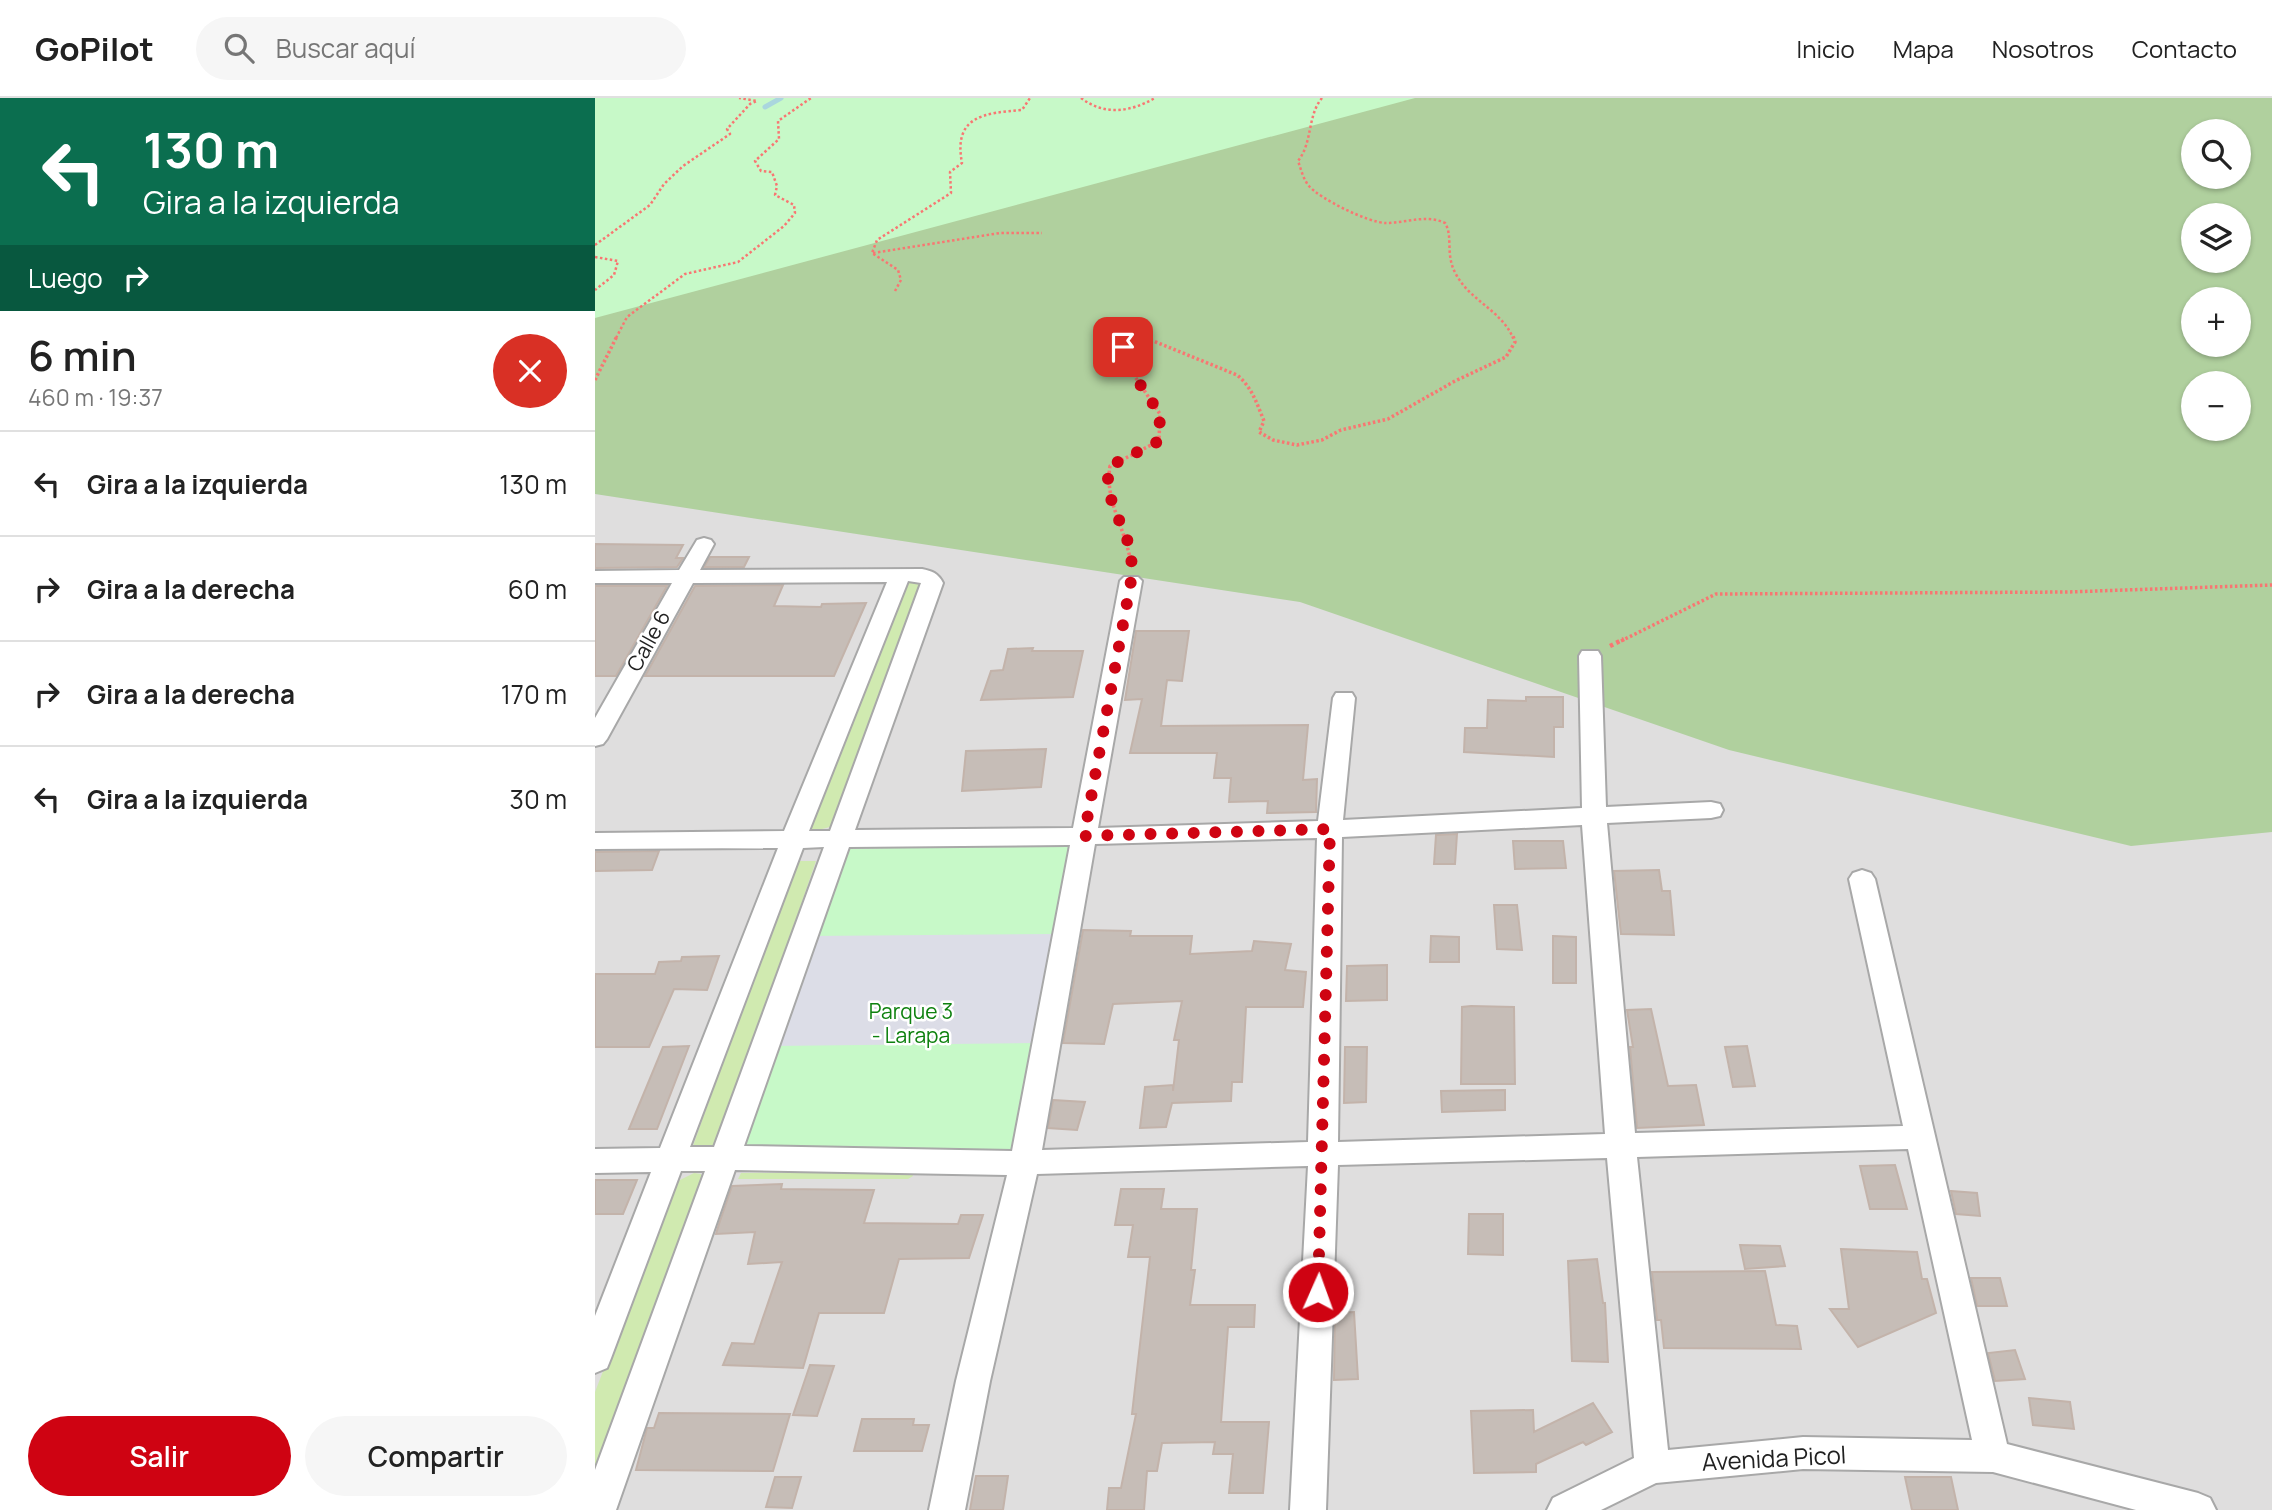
<!DOCTYPE html>
<html lang="es">
<head>
<meta charset="utf-8">
<style>
	body { margin:0; font-family:Manrope,sans-serif; background:#f6f6f6; color:#222; height:100vh; display:flex; flex-direction:column; font-size:26px; white-space:nowrap }
	* { box-sizing:border-box; margin:0 }
	p { font-size:23px; color:#767676 }
	.icon { flex:none; width:38px; height:38px; fill:none; stroke:currentColor; stroke-width:2; stroke-linecap:round; stroke-linejoin:round }
	.map { position:relative; flex:1; overflow:hidden }
	.side { display:flex; flex-direction:column; background:#fff; width:595px }
	.side>* { flex:none }
	.banner { background:#0b6e4f; color:#fff; overflow:hidden }
	.tools { position:absolute; left:1586px; top:21px; display:grid; gap:14px }
	.tools a { display:grid; place-items:center; width:70px; height:70px; border-radius:50%; background:#fff; box-shadow:0 2px 5px #0004; font-size:35px }
	.pin { position:absolute; display:grid; place-items:center; width:60px; height:60px; color:#fff; margin:-30px; border-radius:14px; box-shadow:0 4px 10px #0006 }
	.me { position:absolute; width:77px; margin:-38px; rotate:2deg; stroke-linejoin:round; filter:drop-shadow(0 0 5px #0008) }
	.turn { display:flex; align-items:center; gap:24px; height:147px; padding:0 28px; font-size:32px }
	.turn .icon { width:91px; height:91px; stroke-width:2.5 }
	.turn b { display:block; font-size:49px; line-height:60px }
	.then { display:flex; align-items:center; height:66px; padding:0 28px; background:#0003; gap:14px; font-size:26px }
	.round { display:grid; place-items:center; flex:none; width:74px; height:74px; border-radius:37px; background:#f6f6f6 }
	.summary { display:flex; align-items:center; justify-content:space-between; height:119px; padding:0 28px }
	h1 { font-size:42px; font-weight:600; line-height:52px }
	.button { display:flex; gap:14px; margin-top:auto; padding:14px 28px }
	.button a { flex:1; height:80px; border-radius:42px; background:#cf0312; color:#fff; font-size:28px; font-weight:600; line-height:80px; text-align:center }
	.button a+a { background:#f6f6f6; color:#222 }
	ul { padding:0; list-style:none }
	li { display:flex; align-items:center; gap:21px; height:105px; padding:0 28px; border-top:2px solid #e0e0e0 }
	li div { flex:1 }
	li b { display:block; font-size:26px }
	li em { font-style:normal }
	header { display:flex; align-items:center; gap:42px; box-sizing:border-box; height:98px; padding:0 35px; background:#fff; border-bottom:2px solid #e0e0e0 }
	header strong { font-size:33px }
	nav { display:flex; gap:38px; margin-inline-start:auto; font-size:24px }
	.search { width:490px; height:63px; background:#f6f6f6; display:flex; align-items:center; gap:18px; box-sizing:border-box; padding:0 24px; border-radius:38px; color:#767676; font-size:26px }
	main { display:flex; flex:1; min-height:0 }
	.map>svg:first-child { display:block }
</style>
</head>
<body>
<header>
<strong>GoPilot</strong>
<div class="search"><svg class="icon" aria-label="search" viewBox="0 0 24 24"><circle cx="10" cy="10" r="6"/><path d="M15 15l6 6"/></svg>Buscar aquí</div>
<nav><a>Inicio</a><a>Mapa</a><a>Nosotros</a><a>Contacto</a></nav>
</header>
<main>
<section class="side">
<div class="banner">
<div class="turn"><svg class="icon" aria-label="left" viewBox="0 0 24 24"><path d="M17 20v-9H6M10 6l-5 5 5 5"/></svg><div><b>130 m</b>Gira a la izquierda</div></div>
<div class="then">Luego<svg class="icon" aria-label="right" viewBox="0 0 24 24"><path d="M7 20v-9h11M14 6l5 5-5 5"/></svg></div>
</div>
<div class="summary"><div><h1>6 min</h1><p>460 m · 19:37</p></div><a class="round" style="background:#d93025;color:#fff"><svg class="icon" aria-label="close" viewBox="0 0 24 24"><path d="M6 6l12 12M18 6L6 18"/></svg></a></div>
<ul>
<li><svg class="icon" aria-label="left" viewBox="0 0 24 24"><path d="M17 20v-9H6M10 6l-5 5 5 5"/></svg><div><b>Gira a la izquierda</b></div><em>130 m</em></li>
<li><svg class="icon" aria-label="right" viewBox="0 0 24 24"><path d="M7 20v-9h11M14 6l5 5-5 5"/></svg><div><b>Gira a la derecha</b></div><em>60 m</em></li>
<li><svg class="icon" aria-label="right" viewBox="0 0 24 24"><path d="M7 20v-9h11M14 6l5 5-5 5"/></svg><div><b>Gira a la derecha</b></div><em>170 m</em></li>
<li><svg class="icon" aria-label="left" viewBox="0 0 24 24"><path d="M17 20v-9H6M10 6l-5 5 5 5"/></svg><div><b>Gira a la izquierda</b></div><em>30 m</em></li>
</ul>
<div class="button"><a>Salir</a><a>Compartir</a></div>
</section>
<div class="map">
<svg width="1677" height="1412" viewBox="0 0 1677 1412">
	<rect width="100%" height="100%" fill="#f1ede8"/>
	<path fill="#dfdede" d="M0,356l1677,303v753h-1677z"/>
	<path fill="#d0eab0" d="M319,483l6,2v5l-87,234 -3,5 -16,4 -5,-3 93,-243z
		M199,763h22l-98,286 -23,6 -2,-7z
		M316,1074l2,4 -5,3h-170l3,-6z
		M99,1075l7,1 3,7 -109,296v-85l78,-201 5,-10z"/>
	<path fill="#b0d09e" fill-rule="evenodd" d="M0,0h1677v734l-141,14 -402,-96 -429,-148 -705,-108zM1598,33h45v46h-45zM1598,117h45v46h-45zM1598,201h45v46h-45zM1598,285h45v46h-45z"/>
	<path fill="#c7f9c8" d="M0,0h820l-820,220z
		M478,746l-57,295 -11,24 -3,-13 -270,2 108,-303z"/>
	<path fill="#dcdde7" d="M461,836l-20,109 -264,3 36,-110z"/>
	<g fill="none" stroke-linecap="round" stroke-linejoin="round">
		<path stroke="#aad6de" stroke-width="5" d="M170,9l16,-9"/>
	</g>
	<path fill="#c6bdb7" stroke="#c3b3aa" stroke-width="2" d="M0,446l88,1 -7,13h7l-6,9 -82,1z
		M115,459h39l-5,10h-40z
		M188,487l-9,21 47,1 1,-3 44,-1 -32,73h-189l50,-90z
		M0,488h72l-51,90h-21z
		M541,533h53l-7,50 -15,-1 -6,46 147,-1 -5,55 14,-1 -1,33 -49,1 1,-12 -39,1 2,-24h-17l3,-25h-87l12,-54 -17,1z
		M438,550l-1,3h51l-10,46 -92,3 10,-29 12,-1 5,-21z
		M931,599h37v30h-9v30l-90,-5 1,-24h22l1,-28 38,1z
		M451,651l-5,38 -79,4 4,-40z
		M862,736l-2,30h-21l2,-29z
		M918,743h50l3,27 -51,1z
		M64,753l-7,19 -57,1v-19z
		M1064,772l3,21h8l4,44 -53,-1 -7,-63z
		M899,807h23l5,45 -25,-1z
		M488,832l48,1 -1,5h62l-2,18 62,-3 2,-10 37,3 -6,26 21,2 -3,35h-57l-4,75h-10l-1,19 -59,2 -6,24 -26,1 5,-41 28,-2v6l6,-51h-5l8,-39 -69,3 -9,40 -41,-1z
		M836,838l28,1v25h-29z
		M958,838l23,1v46h-23z
		M124,858l-12,34 -33,-1 -25,58h-54v-73h60l4,-12 22,-1 1,-4z
		M792,867v35l-41,1 1,-35z
		M876,908l43,1 1,77h-54l1,-77z
		M1056,911l17,77 28,-1 8,40 -67,3 -7,-81h3l-6,-37z
		M94,948l-32,83h-28l34,-82z
		M1152,948l8,40 -22,1 -8,-40z
		M750,949h22l-1,55 -22,1z
		M910,992v20l-63,2 -1,-21z
		M458,1002l32,2 -8,28 -29,-2z
		M1300,1067l12,44h-37l-10,-43z
		M0,1082h42l-14,34h-28z
		M187,1086l-1,5 93,1 -10,33 94,1 3,-9h22l-14,43 -70,1 -15,54h-65l-16,55 -80,-3 9,-22 22,1 28,-82 -34,2 7,-32 -39,2 3,-10 13,-38z
		M526,1091h43l-3,20h36l-6,61h4l-5,35h65l-1,22h-26l-7,95h48l-6,71h-34l4,-39h-20l2,-12 -53,1 -5,28h-10l-3,39h-37l2,-22h12l15,-74h-4l18,-157h-22l5,-32h-18z
		M1356,1093l26,2 3,23 -24,-2z
		M874,1116h34v41l-35,-1z
		M1145,1147l40,1 5,20 -40,3z
		M1246,1151l76,3 5,27h5l9,34 -78,34 -28,-38h19z
		M1002,1161l6,44h2l3,59 -36,-1 -4,-100z
		M1170,1173l11,54 21,1 4,23 -137,-1 -3,-28h-4l-5,-48z
		M1376,1180h29l7,28h-30z
		M759,1214l4,67 -24,1 1,-67z
		M1420,1252l10,29 -30,2 -7,-28z
		M215,1267l24,1 -17,50 -24,-1z
		M1434,1300l41,4 4,27 -41,-4z
		M998,1305l19,29 -26,13 -3,-3 -47,22v8l-62,1 -3,-62 62,-1 1,22z
		M64,1315l131,1 -17,57 -137,-1 11,-42h7z
		M267,1321h52l-1,6h16l-7,26h-68z
		M381,1378h32l-5,34h-33z
		M180,1379h26l-9,31 -26,-1z
		M1310,1379h46l7,33h-46z"/>
	<g fill="none" stroke-linecap="round" stroke-linejoin="round">
		<g stroke="#a8a8a8" stroke-width="4">
			<path id="minor" d="M109,440l7,2 3,4 -14,26 222,-1c10,2 16,4 21,14l-88,247 218,-2 47,-247 4,-4h14l4,4 -44,247 220,-7 15,-123 3,-5h16l3,5 -12,122 239,-12 -3,-152 3,-5h16l3,5 5,151 105,-5 9,2 3,6 -3,6 -9,2 -104,5 28,310 268,-7 -54,-247 4,-6 9,-3 9,3 4,6 132,565 191,49 12,5 6,12h-80l-143,-38 -190,-3 -147,14 -55,27h-54l6,-12 81,-40 -27,-300 -269,7 -12,345h-36l18,-344 -271,8 -47,207 -25,129h-36l27,-129 51,-206 -272,-5 -119,340h-21v-40l110,-299h-24l-70,187 -4,10 -12,5v-57l56,-144 -56,1v-24l65,-1 118,-300 -183,1v-16l189,-2 103,-249 -194,1 -86,156 -4,5 -8,2v-28l77,-135h-77v-12l84,-1 18,-30zM313,483l13,2 -91,248h-21zM987,727l23,309 -267,8 4,-305zM722,740l-9,304 -266,8 53,-306zM472,747h3l-58,306 -268,-5 105,-299zM229,749l-110,300h-24l113,-299zM1313,1051l64,291 -169,-3 -135,13 -31,-293z"/>
		</g>
		<path stroke="#f87672" stroke-width="2.5" stroke-dasharray="2.5 2.5" stroke-linecap="butt" d="M486,0c24,18 49,14 74,0
			M727,0c-15,18 -9,44 -24,63 3,8 5,18 11,25 11,13 60,37 77,37 20,0 40,-9 59,0 9,15 -1,32 12,53 14,25 45,35 56,62
			M0,147l55,-40 14,-21 19,-18 47,-32 -3,-5 23,-25 7,-3 -18,-3
			M278,155l127,-20h42
			M0,159l23,4 -4,14 -19,15
			M300,193l6,-11 -3,-10 -26,-17 5,-13 74,-47 -1,-21 12,-9c-9,-47 22,-50 60,-53l8,-12
			M21,240l11,-21 58,-43 53,-12 46,-36 11,-13 -1,-8 -19,-10 2,-9 -5,-14 -11,-1 -6,-10 24,-22 -1,-18 33,-23
			M534,240l8,-4 7,4"/>
		<path stroke="#f87672" stroke-width="3.5" stroke-dasharray="2.5 2.5" stroke-linecap="butt" d="M546,238l96,39c15,12 20,29 27,46l-5,11 14,8 24,5 25,-5 19,-10 47,-11 67,-38 51,-24 9,-15 -2,-6
			M0,282l22,-44
			M536,467c-4,-35 -27,-63 -21,-99l49,-25 1,-27 -35,-52 -2,-15 9,-11
			M1026,543l95,-47 351,-2 205,-7"/>
		<path stroke="#f87672" stroke-width="4.5" stroke-dasharray="3.5 3.5" stroke-linecap="butt" d="M1015,548l14,-7"/>
		<use href="#minor" fill="#fff" fill-rule="evenodd"/>
	</g>
	<g fill="none" stroke-linecap="round" stroke-linejoin="round">
		<path stroke="#cf0312" stroke-width="12" stroke-dasharray="0 21.6" d="M528,249l2,15 35,52 -1,27 -49,25c-9,30 15,58 21,87 1,8 0,19 0,28l-47,255 246,-7 -12,463"/>
	</g>
	<g text-anchor="middle" stroke-width="5" stroke-linejoin="round" paint-order="stroke">
		<g font-size="21" fill="#212121" stroke="#fff">
			<text transform="translate(54 543) rotate(-61)" y="7">Calle 6</text>
		</g>
		<g font-size="21" fill="#0e810f" stroke="#fff">
			<text x="316" y="921">Parque 3<tspan x="316" dy="24">- Larapa</tspan></text>
		</g>
		<g font-size="24" fill="#212121" stroke="#fff">
			<text transform="translate(1179 1361) rotate(-3)" y="8">Avenida Picol</text>
		</g>
	</g>
</svg>
<div class="tools">
<a><svg class="icon" aria-label="search" viewBox="0 0 24 24"><circle cx="10" cy="10" r="6"/><path d="M15 15l6 6"/></svg></a>
<a><svg class="icon" aria-label="layers" viewBox="0 0 24 24"><path d="M12 4l9 5-9 5-9-5zM3 14l9 5 9-5"/></svg></a>
<a>+</a>
<a>−</a>
</div>
<div class="pin" style="left:528px;top:249px;background:#d93025"><svg class="icon" aria-label="arrive" viewBox="0 0 24 24"><path d="M6 21V4h12l-3 4 3 4H6"/></svg></div>
<svg class="me" style="left:723px;top:1194px" viewBox="-20 -20 40 40"><circle r="17" fill="#cf0312" stroke="#fff" stroke-width="3"/><path d="M0-11L8 9 0 5-8 9z" fill="#fff"/></svg>
</div>
</main>
</body>
</html>
